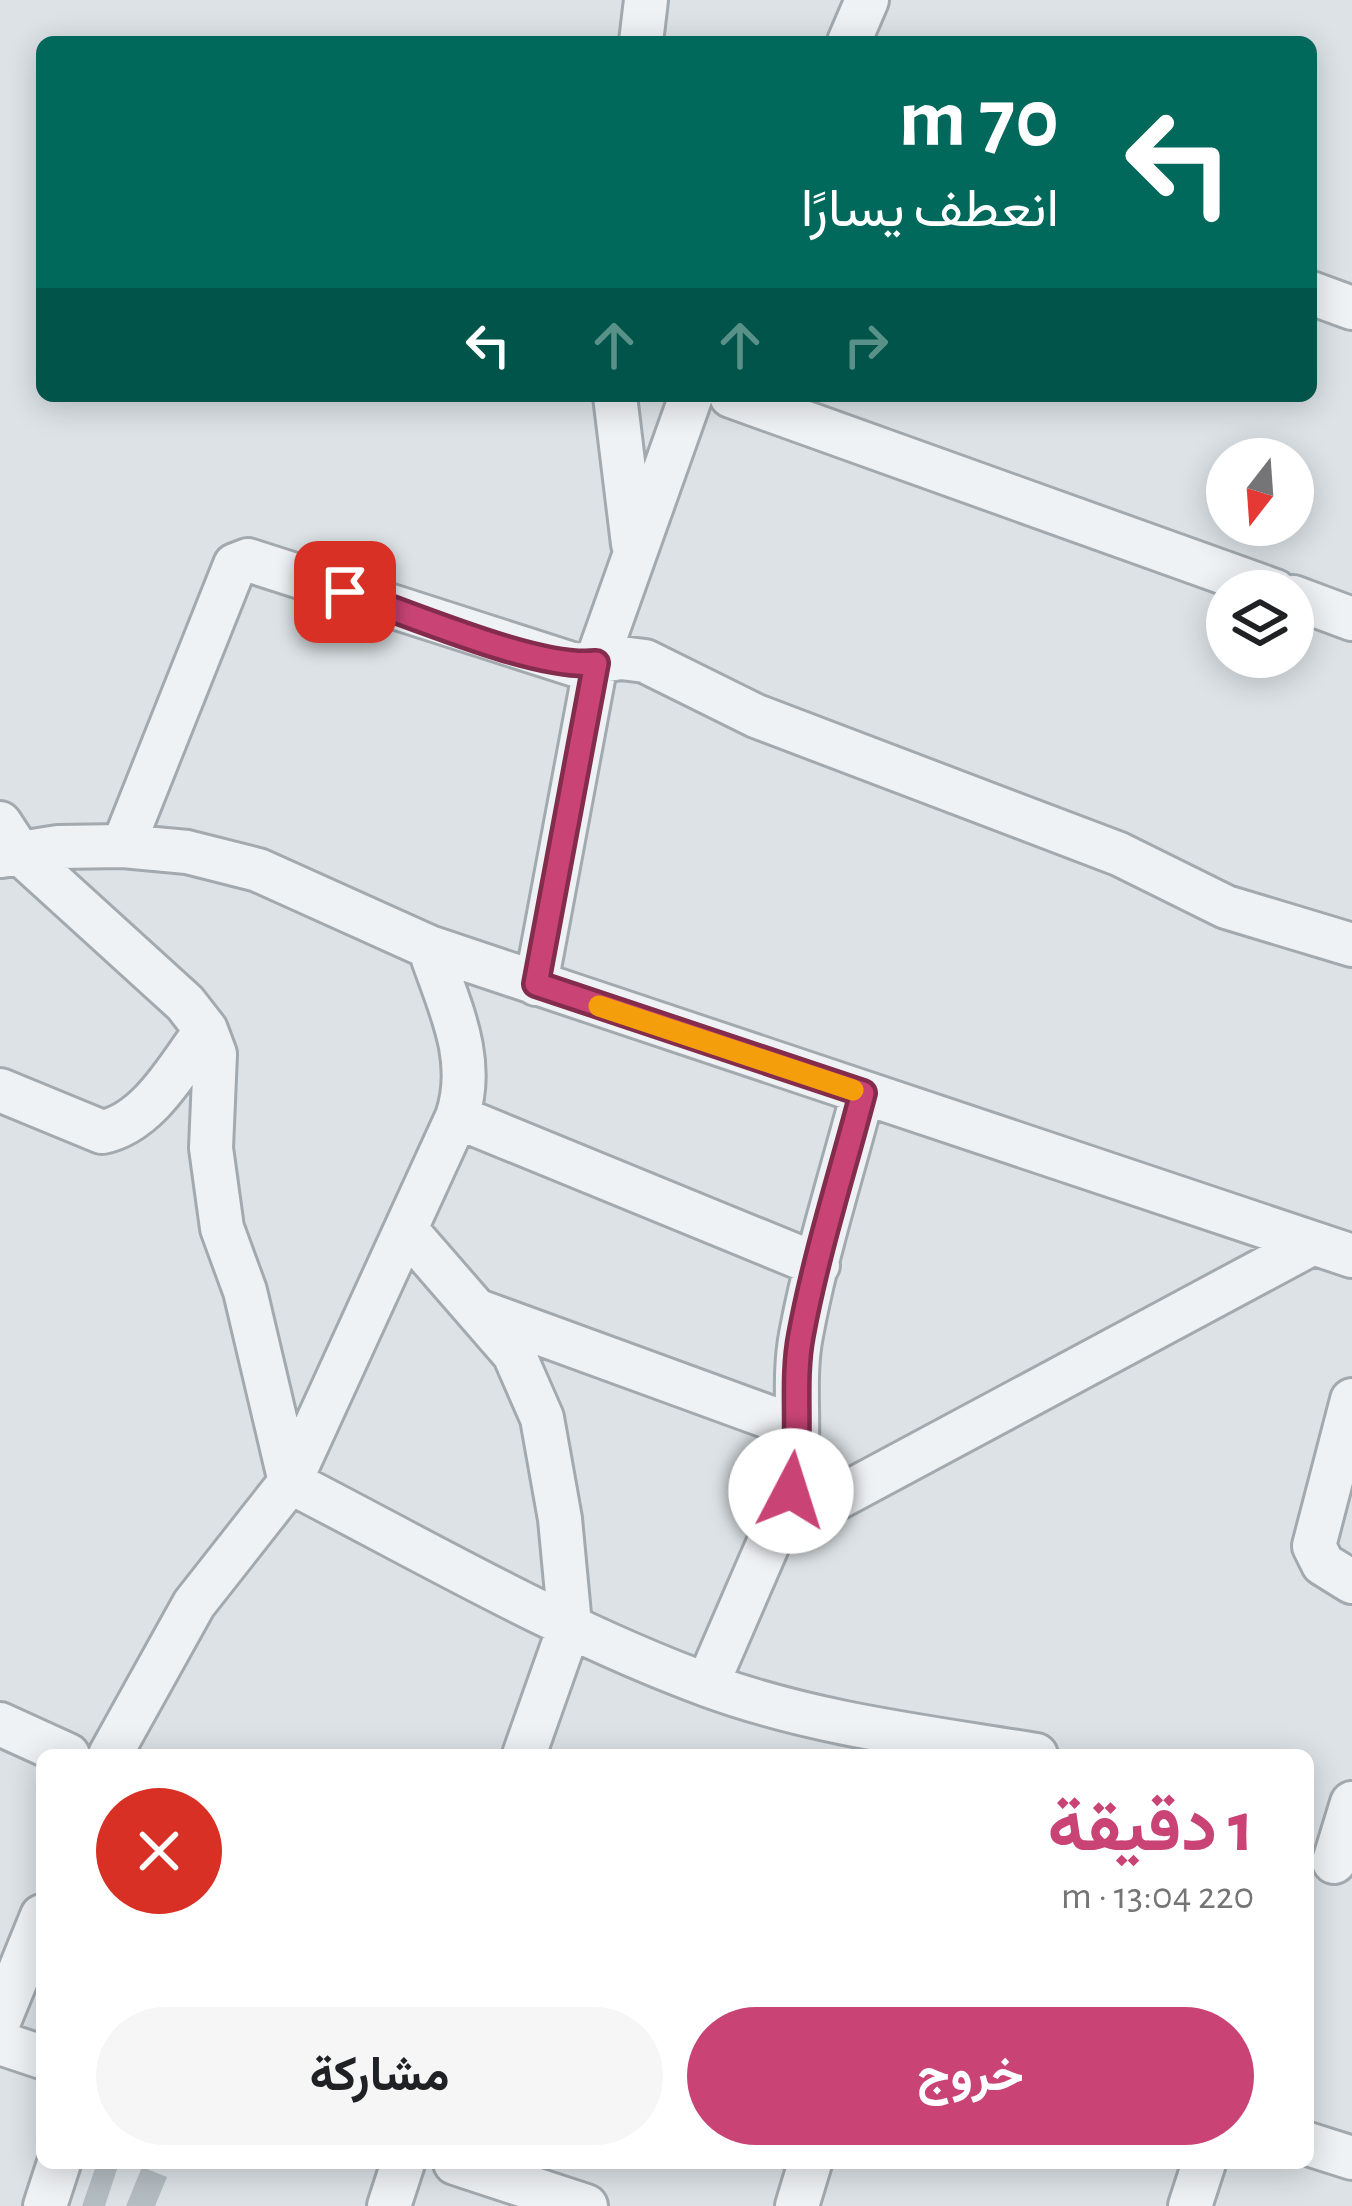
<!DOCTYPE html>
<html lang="ar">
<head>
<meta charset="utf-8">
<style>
	body { margin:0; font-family:"Alegreya Sans",Vazirmatn,sans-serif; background:#f6f6f6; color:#202124; direction:rtl; height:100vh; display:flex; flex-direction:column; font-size:45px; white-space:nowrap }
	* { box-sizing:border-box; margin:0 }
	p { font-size:39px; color:#757577 }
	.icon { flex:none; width:66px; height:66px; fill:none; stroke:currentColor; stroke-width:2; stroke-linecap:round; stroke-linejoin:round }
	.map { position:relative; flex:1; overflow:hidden; direction:ltr }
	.sheet { position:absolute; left:36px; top:1749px; width:1278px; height:420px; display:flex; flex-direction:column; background:#fff; border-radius:18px; box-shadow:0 6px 30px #0003; direction:rtl }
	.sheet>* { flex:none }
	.guide { position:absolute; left:36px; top:36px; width:1281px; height:366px; border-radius:18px; box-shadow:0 6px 30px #0003; direction:rtl; background:#00695c; color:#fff; overflow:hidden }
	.needle { width:78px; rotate:197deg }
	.fabs { position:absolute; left:1206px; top:438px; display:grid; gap:24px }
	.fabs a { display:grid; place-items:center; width:108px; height:108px; border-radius:50%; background:#fff; box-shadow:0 6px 30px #0003; font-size:60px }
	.pin { position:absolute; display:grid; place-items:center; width:102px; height:102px; color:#fff; margin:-51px; border-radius:24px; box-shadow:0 6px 18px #0006 }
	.me { position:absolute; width:132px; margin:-66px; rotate:5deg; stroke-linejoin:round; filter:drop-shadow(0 0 9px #0008) }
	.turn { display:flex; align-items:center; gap:42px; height:252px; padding:0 60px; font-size:54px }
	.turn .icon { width:156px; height:156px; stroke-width:2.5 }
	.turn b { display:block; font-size:84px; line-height:102px }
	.lanes { display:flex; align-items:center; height:114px; padding:0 60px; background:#0003; justify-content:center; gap:60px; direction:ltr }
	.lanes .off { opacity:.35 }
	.round { display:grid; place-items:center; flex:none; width:126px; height:126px; border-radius:63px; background:#f6f6f6 }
	.overview { display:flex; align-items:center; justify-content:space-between; height:204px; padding:0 60px }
	h1 { font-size:72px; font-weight:700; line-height:90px; color:#c94475 }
	.action { display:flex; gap:24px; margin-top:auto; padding:24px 60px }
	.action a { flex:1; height:138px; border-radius:72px; background:#c94475; color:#fff; font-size:48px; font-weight:700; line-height:138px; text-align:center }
	.action a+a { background:#f6f6f6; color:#202124 }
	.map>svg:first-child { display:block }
</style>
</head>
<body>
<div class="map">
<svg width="1352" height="2206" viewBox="0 0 1352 2206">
	<rect width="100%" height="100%" fill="#dce2e6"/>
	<path fill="#b4bdc2" d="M97,2163h22l-14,43h-23z
		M142,2167l25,10 -12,29h-29z"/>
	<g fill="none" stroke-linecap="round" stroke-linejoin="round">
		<g stroke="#a2aab0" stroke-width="48">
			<path id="minor" d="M641,42l5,-42
				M849,42l18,-42
				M1311,293l41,15
				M615,396l18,148
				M731,396l544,195
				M1293,597l59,22
				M0,823l19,29 166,151 21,27 9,24 -4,94 11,80 23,63 45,191c136,70 273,150 417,203 106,39 219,52 329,70
				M123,846l112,-281 13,-5 327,105 46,-7 24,3 111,55 363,138 107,53 126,38
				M1,856l57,-9 65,-1 64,6 71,18 171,77 923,309
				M536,984l60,-321 95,-267
				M0,1090l102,42c47,-9 77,-66 104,-102
				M457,1117l361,148
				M408,1232l106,122 28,64 18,101 10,106 -46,130
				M481,1312l315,115
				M1352,1400l-38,146 9,18 29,18
				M774,1532l539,-289
				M707,1685l84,-194c13,-51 0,-104 10,-156 15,-81 41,-162 62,-242
				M0,1724l68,31
				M110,1755l84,-151 96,-122 167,-365c20,-59 -9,-113 -28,-170
				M1334,1862l18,-59
				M0,2019l42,-103
				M0,2043l42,14
				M1308,2144l44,14
				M455,2163l131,43
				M45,2206l14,-43
				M389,2206l14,-43
				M797,2206l13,-43
				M1190,2206l14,-43"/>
		</g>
		<use href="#minor" stroke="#eff2f5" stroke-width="42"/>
	</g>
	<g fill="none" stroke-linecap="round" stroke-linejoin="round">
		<g stroke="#832c4c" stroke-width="30">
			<path id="route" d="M345,592c62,20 192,78 251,71l-60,321 327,109c-21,80 -47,161 -62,242 -10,52 2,105 -10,156"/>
		</g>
		<use href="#route" stroke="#c94475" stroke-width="21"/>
		<path stroke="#f59e0b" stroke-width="21" d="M599,1006l254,84"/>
	</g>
</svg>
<div class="fabs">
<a><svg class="needle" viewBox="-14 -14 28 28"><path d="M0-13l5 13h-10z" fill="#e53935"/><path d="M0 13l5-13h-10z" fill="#757577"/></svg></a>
<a><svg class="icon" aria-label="layers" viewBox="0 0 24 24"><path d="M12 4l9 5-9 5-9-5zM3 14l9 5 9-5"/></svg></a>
</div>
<div class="pin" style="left:345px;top:592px;background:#d93025"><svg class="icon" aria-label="arrive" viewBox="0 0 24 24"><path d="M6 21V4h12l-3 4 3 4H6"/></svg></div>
<svg class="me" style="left:791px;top:1491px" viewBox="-20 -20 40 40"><circle r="19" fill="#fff"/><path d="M0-13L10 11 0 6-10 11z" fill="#c94475"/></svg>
<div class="guide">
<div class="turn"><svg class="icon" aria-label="left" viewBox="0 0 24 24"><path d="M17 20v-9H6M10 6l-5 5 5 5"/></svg><div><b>70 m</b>انعطف يسارًا</div></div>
<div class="lanes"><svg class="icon" aria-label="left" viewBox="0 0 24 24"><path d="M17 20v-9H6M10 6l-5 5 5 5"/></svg><svg class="icon off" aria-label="ahead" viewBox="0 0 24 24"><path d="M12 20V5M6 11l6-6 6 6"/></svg><svg class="icon off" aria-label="ahead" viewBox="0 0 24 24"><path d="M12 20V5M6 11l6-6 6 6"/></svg><svg class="icon off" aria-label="right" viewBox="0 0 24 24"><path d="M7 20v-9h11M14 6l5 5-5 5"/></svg></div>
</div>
<section class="sheet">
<div class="overview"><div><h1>1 دقيقة</h1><p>220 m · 13:04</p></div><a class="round" style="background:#d93025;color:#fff"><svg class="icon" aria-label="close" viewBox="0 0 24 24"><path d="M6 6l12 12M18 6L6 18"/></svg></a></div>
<div class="action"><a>خروج</a><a>مشاركة</a></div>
</section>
</div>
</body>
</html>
